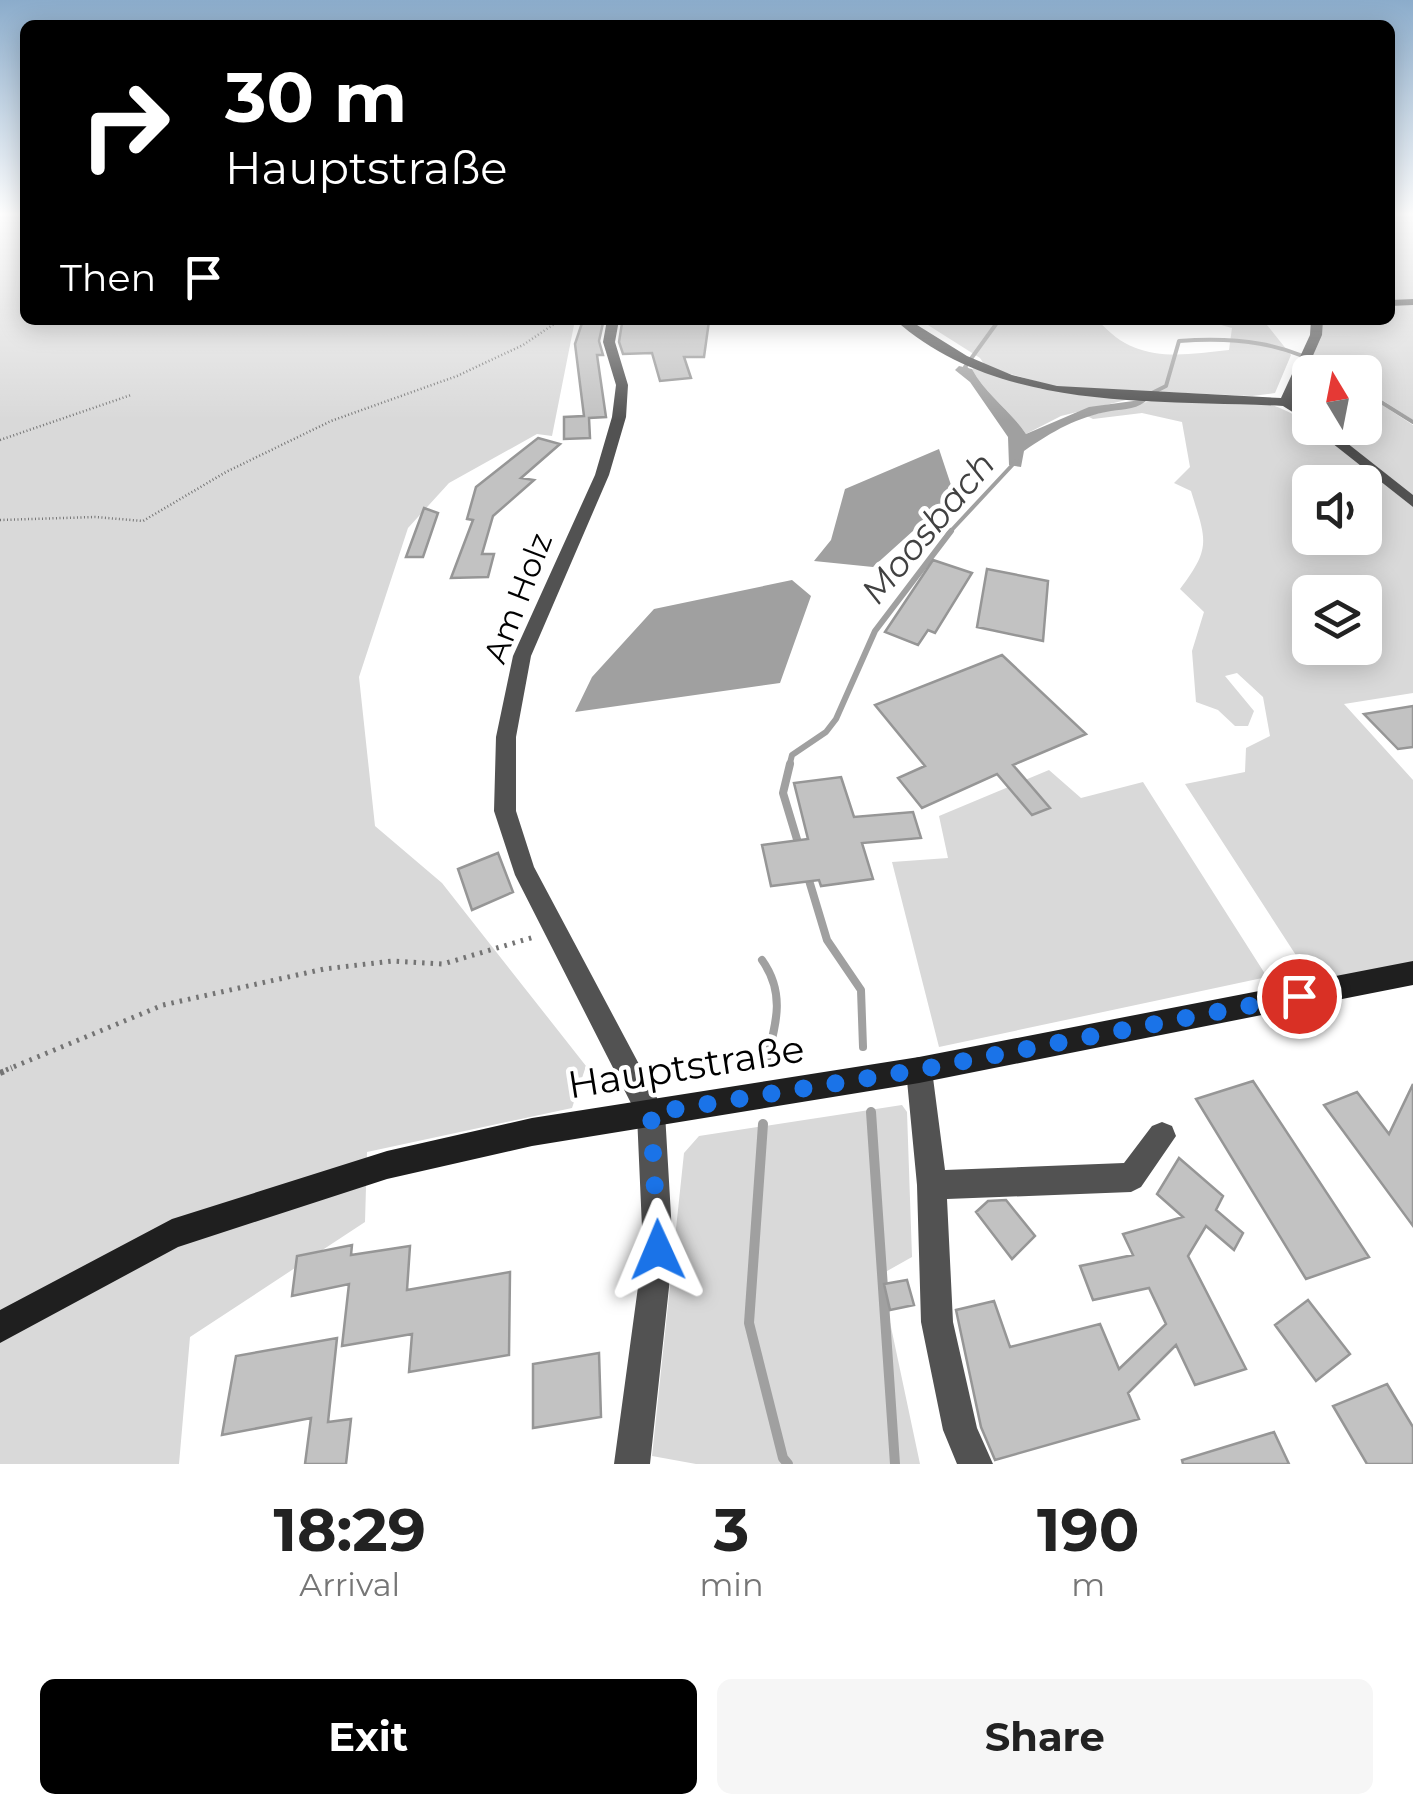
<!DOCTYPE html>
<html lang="en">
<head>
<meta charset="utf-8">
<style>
	body { margin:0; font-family:Montserrat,sans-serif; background:#f6f6f6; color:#222; height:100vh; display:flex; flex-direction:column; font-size:38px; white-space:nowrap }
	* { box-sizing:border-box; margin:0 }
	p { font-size:32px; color:#767676 }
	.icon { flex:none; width:55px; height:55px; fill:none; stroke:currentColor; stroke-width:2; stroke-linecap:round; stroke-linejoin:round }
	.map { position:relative; height:1464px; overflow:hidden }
	.side { display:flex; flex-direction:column; background:#fff; flex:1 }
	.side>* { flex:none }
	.guide { position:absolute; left:20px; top:20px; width:1375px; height:305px; border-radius:15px; box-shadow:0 5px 25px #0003; background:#000; color:#fff; overflow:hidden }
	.needle { width:65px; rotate:350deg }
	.buttons { position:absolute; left:1292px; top:355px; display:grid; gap:20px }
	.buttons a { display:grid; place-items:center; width:90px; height:90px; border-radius:15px; background:#fff; box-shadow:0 5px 25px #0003; font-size:50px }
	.pin { position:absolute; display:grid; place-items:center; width:85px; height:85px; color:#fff; margin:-42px; border:5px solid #fff; border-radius:50%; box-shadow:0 2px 10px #0007 }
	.me { position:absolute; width:110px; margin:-55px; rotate:359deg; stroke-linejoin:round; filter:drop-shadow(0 0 8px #0008) }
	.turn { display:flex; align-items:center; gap:35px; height:210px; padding:0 40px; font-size:45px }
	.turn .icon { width:130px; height:130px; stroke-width:2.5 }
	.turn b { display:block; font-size:70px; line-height:85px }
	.then { display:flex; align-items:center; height:95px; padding:0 40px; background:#0003; gap:20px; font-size:38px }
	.eta { display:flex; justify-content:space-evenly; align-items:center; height:170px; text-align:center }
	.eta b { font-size:60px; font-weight:700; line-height:70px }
	.primary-button { display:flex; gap:20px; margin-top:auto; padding:20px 40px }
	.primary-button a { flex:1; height:115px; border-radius:15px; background:#000; color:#fff; font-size:40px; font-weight:700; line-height:115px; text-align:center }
	.primary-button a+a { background:#f6f6f6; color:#222 }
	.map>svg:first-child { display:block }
</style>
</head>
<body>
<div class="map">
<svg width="1413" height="1464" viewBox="0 0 1413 1464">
	<rect width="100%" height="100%" fill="#fff"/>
	<path fill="#d9d9d9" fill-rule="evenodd" d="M0,215h25v105h550l-23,116 -15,-2 -88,49 -41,45 -49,149 16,149 67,57 144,183 -14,42 -205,44 -2,70 -175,115 -11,127h-179z
		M1390,215h23v84l-23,2z
		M1413,303v117l-48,-31v-17h-26l-28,-17 11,-35h68v-15z
		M920,320h178c36,43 79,36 131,30l3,-22 -29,-8h60l28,35 -16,38 -23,3 -196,-9 -70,-20 -6,-9z
		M975,367l66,22 89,10 -69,17 -35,18c-16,-24 -40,-39 -54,-65z
		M1365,394l48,31v72l-88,-69h40z
		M1164,398l102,5c51,15 104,70 147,104v186l-69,11 69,76v182l-92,18 -20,-17 -116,-179 60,-12 1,-24 24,-12 -7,-39 -26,-24 -12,3 29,35 -6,15h-13l-17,-16 -22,-8 -4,-51 12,-39 -24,-23c32,-42 26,-49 11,-98l-17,-8 16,-16 -8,-45 -40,-9 -49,6 -6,-3zM1310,482h55v56h-55zM1310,592h55v56h-55z
		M1049,770l32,28 62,-16 124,195 -328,70 -47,-185 56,-4 -9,-42z
		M902,1105l5,7 5,145 -32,18 40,189h-224l-44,-8 32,-303 15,-17z"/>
	<path fill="#a0a0a0" d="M959,366l13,3c14,26 38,41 54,65l63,-27 59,-8c-9,10 -23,10 -37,12 -34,6 -58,20 -87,40l-3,16 -12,-2 -1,-28 -38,-55 -15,-12z
		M939,449l15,45 -81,73 -59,-6 17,-21 14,-51z
		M792,580l19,16 -31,87 -205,29 17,-35 62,-68z"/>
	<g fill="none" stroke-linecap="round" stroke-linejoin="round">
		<path stroke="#a0a0a0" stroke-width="4" d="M969,372l-4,-5 34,-47
			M1365,392l48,30
			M1150,394l16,-8 13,-45c58,-4 106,1 156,31
			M948,534l69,-74"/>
		<path stroke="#a0a0a0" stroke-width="6" d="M789,767l3,-12 34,-23 10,-13 39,-88 76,-100"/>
		<path stroke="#a0a0a0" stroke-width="8" d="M790,764l-7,29 16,53
			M808,877l19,63 34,50 2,57
			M762,960c25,35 13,67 3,106"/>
		<path stroke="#a0a0a0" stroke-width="10" d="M871,1112l24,352
			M763,1124l-14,199 34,135 5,6"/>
	</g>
	<path fill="#c2c2c2" stroke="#969696" stroke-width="2.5" d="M632,320l77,1 -5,36h-20l7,21 -31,3 -8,-28 -29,1 -4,-12 3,-19h10z
		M582,323h21l-4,18 4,14h-6l9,62 -17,1 1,20 -26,1v-22l20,-1 -9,-72z
		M538,438l22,6 -39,34 13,2 -41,36 -11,38h12l-6,23 -37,1 22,-58 -6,-1 9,-32z
		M424,508l14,5 -15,44h-17z
		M933,560l39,13 -37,60 -7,-3 -10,15 -33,-13z
		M987,569l61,12 -5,60 -66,-14z
		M1002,655l84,79 -73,31 37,43 -18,7 -35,-41 -75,34 -24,-30 27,-12 -50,-61z
		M1413,706v41l-15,2 -34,-35z
		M841,777l13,40 59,-5 8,26 -59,5 11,36 -52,7 -2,-6 -48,6 -9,-41 46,-6 -14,-56z
		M498,853l15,39 -41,18 -14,-41z
		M1253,1081l116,176 -63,22 -110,-180z
		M1413,1084v142l-89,-121 33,-13 32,42z
		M1179,1158l44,38 -7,14 27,23 -9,17 -28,-24 -18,30 58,113 -51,16 -19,-40 -48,48 11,26 -144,41 -14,-33 -25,-117 38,-9 16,46 90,-23 19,45 47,-45 -17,-36 -56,12 -13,-34 53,-11 -10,-21 60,-17 -26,-23z
		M1006,1200l29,36 -23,23 -36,-47 12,-11z
		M352,1245l-1,10 59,-9 -3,44 103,-18 -1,83 -100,17 3,-38 -70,12 7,-62 -57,12 5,-40z
		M907,1280l7,25 -24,5 -6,-26z
		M1308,1300l42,54 -34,27 -41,-56z
		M337,1338l-9,84 23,-3 -5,45h-41l6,-46 -89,17 14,-79z
		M599,1353l2,64 -68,11v-64z
		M1387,1384l26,43v37h-46l-34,-58z
		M1274,1432l15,32h-106l-1,-4z"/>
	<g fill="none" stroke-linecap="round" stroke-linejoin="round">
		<path stroke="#747474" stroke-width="2.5" stroke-dasharray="1 2.5" stroke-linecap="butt" d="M0,440l131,-45
			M0,520l95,-3 48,4 83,-49 105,-51 126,-45 66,-31 37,-25"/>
		<path stroke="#747474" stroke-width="5" stroke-dasharray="2.5 6" stroke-linecap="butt" d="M6,1070l157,-65 161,-36 68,-8 51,3 91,-27"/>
		<path stroke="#747474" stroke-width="6" stroke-dasharray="4 8" stroke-linecap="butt" d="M0,1073l12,-5"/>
		<path fill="#525252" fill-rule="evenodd" d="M1413,299v6l-23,1v-6z
			M607,320h12l-4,22 13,43 -2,32 -17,58 -78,181 -15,81v74l18,56 131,246 8,137 -23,214h-36l29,-214 -6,-135 -122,-240 -21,-64 2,-74 17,-81 82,-181 17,-58 4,-32 -13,-43z
			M895,320h14l58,36 45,19 45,11 224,12 29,-63 1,-15h12l-1,15 -29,66 17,12v10l-27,-17c-131,-7 -282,7 -388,-86z
			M1313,428h15l85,67v12z
			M919,1057l10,3 3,10 13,100 179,-7 28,-37 10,-4 10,4 4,10 -35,51 -10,5 -184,7 6,123 24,106 16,36h-36l-14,-34 -22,-108 -4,-137 -11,-115 3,-10z"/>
		<path fill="#1f1f1f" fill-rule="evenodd" d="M1413,961v24l-494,98 -387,63 -145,33 -209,68 -178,96v-33l172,-91 215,-68 145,-33 387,-61z"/>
	</g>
	<linearGradient id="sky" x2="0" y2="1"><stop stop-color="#8baccb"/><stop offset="0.51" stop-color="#fff"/><stop offset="1" stop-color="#fff" stop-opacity="0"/></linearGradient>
	<rect width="1413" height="420" fill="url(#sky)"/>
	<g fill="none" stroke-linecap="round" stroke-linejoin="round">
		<path stroke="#1a73e8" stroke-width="18" stroke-dasharray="0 32.4" d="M658,1250l-7,-137 267,-43 381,-74"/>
	</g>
	<g text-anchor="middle" stroke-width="9" stroke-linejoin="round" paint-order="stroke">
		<g font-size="32" fill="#000" stroke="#fff">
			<text transform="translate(518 598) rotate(-69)" y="11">Am Holz</text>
		</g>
		<g font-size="35" font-style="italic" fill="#414141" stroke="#fff">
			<text transform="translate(928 528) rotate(-50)" y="12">Moosbach</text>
		</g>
		<g font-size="38" fill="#000" stroke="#fff">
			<text transform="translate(686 1067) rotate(-9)" y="13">Hauptstraße</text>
		</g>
	</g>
</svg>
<div class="buttons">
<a><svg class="needle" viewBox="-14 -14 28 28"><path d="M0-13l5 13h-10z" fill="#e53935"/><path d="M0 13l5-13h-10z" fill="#767676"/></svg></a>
<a><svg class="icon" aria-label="sound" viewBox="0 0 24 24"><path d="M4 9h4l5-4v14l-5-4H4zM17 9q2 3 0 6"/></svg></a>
<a><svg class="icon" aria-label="layers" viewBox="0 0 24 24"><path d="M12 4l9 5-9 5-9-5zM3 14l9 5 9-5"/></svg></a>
</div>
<div class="pin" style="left:1299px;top:996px;background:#d93025"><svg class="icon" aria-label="arrive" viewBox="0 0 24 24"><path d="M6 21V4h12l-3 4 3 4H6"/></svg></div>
<svg class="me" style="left:658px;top:1250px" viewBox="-20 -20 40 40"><path d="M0-17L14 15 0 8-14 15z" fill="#1a73e8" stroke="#fff" stroke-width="4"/></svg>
<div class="guide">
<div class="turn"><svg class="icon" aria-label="right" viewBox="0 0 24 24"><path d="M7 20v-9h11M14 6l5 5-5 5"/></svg><div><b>30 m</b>Hauptstraße</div></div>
<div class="then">Then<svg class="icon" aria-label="arrive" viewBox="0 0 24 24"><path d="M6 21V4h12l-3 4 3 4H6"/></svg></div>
</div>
</div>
<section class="side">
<div class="eta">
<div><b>18:29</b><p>Arrival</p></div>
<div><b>3</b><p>min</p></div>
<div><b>190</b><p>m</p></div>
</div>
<div class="primary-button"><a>Exit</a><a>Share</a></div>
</section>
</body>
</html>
